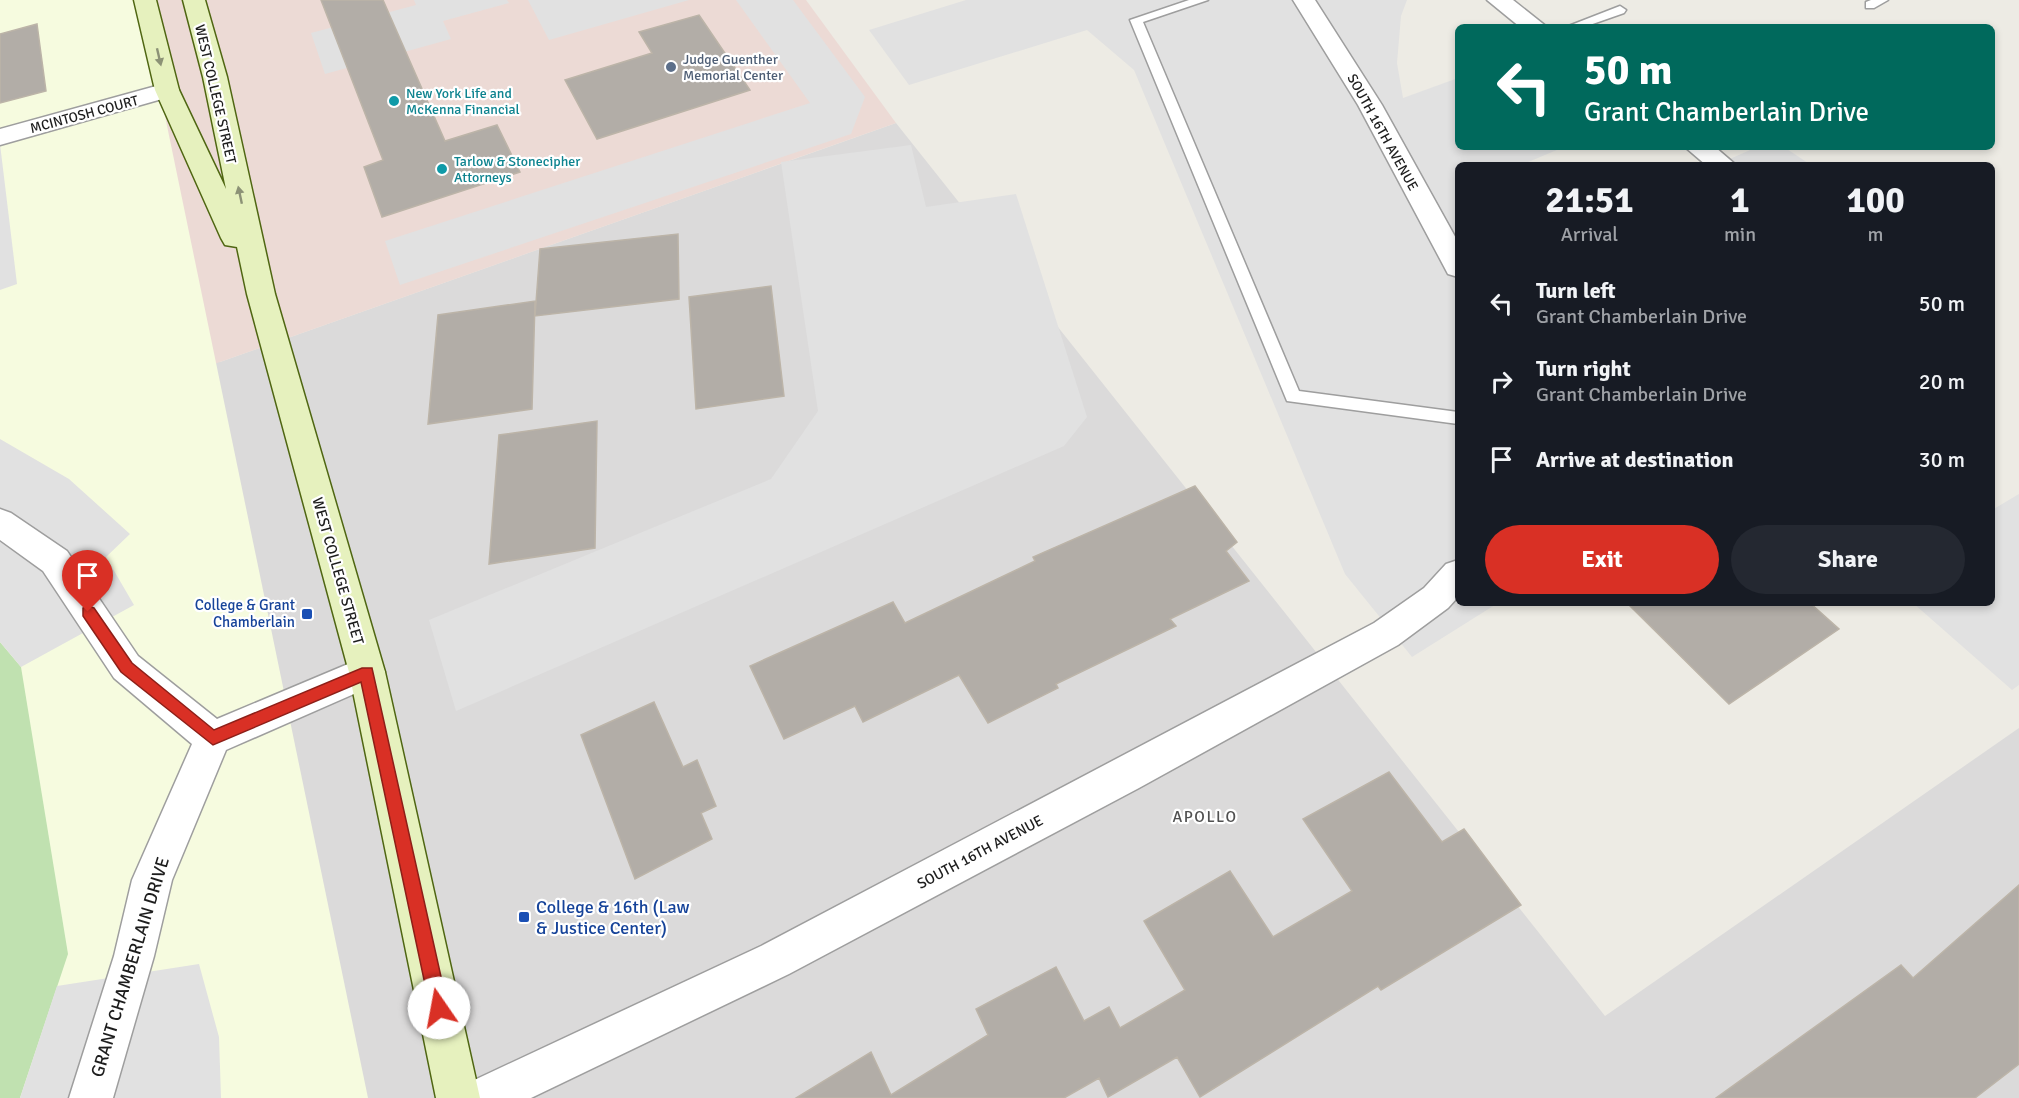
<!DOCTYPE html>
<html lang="en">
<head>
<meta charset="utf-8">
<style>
	body { margin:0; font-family:Signika,sans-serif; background:#242831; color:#f1f3f6; height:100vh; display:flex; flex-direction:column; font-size:22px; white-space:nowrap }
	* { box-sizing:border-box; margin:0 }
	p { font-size:20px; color:#9ea1a6 }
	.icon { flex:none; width:33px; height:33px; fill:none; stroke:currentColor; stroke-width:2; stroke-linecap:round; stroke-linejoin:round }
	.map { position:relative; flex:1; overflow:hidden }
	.sheet { position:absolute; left:1455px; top:162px; width:540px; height:444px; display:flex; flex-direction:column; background:#171b24; border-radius:9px; box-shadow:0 3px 9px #0003 }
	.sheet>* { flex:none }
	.hud { position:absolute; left:1455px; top:24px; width:540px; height:126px; border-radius:9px; box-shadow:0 3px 9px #0003; background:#00695c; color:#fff; overflow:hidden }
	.pin { position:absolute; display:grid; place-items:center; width:51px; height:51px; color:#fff; margin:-62px -26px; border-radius:50% 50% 50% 0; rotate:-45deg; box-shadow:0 0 6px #0007 }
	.pin .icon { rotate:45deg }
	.me { position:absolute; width:66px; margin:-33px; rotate:348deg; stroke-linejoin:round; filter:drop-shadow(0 0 4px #0008) }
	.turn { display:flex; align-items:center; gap:21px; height:126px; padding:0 30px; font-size:27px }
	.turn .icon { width:78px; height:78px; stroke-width:2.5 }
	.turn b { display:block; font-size:42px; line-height:51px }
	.eta { display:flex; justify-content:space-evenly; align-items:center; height:102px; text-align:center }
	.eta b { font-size:36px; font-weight:800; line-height:42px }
	.cta { display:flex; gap:12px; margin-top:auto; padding:12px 30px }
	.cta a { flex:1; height:69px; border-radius:36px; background:#d93025; color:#fff; font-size:24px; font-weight:800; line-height:69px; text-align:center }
	.cta a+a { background:#242831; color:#f1f3f6 }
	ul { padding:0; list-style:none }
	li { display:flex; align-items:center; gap:18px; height:78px; padding:0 30px }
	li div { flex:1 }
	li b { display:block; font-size:22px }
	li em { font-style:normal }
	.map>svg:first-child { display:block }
</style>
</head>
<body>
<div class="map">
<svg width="2019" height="1098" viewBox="0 0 2019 1098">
	<rect width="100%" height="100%" fill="#edebe4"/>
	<path fill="#dbdada" d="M896,123l709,893 414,-288v370h-2019v-817l220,81z"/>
	<path fill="#ecdad5" d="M132,0h674l90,123 -710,251z"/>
	<path fill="#f6fbdf" d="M0,0h141l227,1098h-368z"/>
	<path fill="#c0e1b0" d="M0,642l21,25 47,287 -48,144h-20z"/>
	<path fill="#e1e1e1" d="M414,0h93l2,3 -66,18 8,18 -126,35 -14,-41 105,-28z
		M528,0h161l-140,40z
		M736,0h57l72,97 -14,37 -451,151 -15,-44 425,-138z
		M966,0h441l-6,16 -4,47 6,35 55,-20v69h106l-43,18h-63v438h40l-86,54 -67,-83 -211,-504 -47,-40 -178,55 -40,-55z
		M0,144l17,140 -17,6z
		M911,145l15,62 90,-13 71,223 -23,29 -608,265 -27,-91 342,-141 47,-68 -37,-249z
		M1757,147h27l27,18h-95z
		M0,439l69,40 61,55 -24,23 28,48 -113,62 -21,-25z
		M2019,494v191l-7,5 -99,-87h79v-93z
		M199,964l20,73 2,61h-201l37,-112z"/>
	<path fill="#b2ada7" stroke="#bcb4a8" stroke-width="1.5" d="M321,0h62l62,141 52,-16 23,47 -138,45 -18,-50 19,-7z
		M699,15l51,75 -153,49 -32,-59 87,-27 -13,-21z
		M37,24l9,67 -46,12v-69z
		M678,234l1,65 -144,17 5,-67z
		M771,286l13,110 -88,13 -7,-112z
		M535,301l-3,108 -104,15 10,-109z
		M597,421l-2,127 -106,16 10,-129z
		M1195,486l42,56 -11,9 23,30 -79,38 6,7 -120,58 2,4 -70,35 -29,-48 -96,47 -8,-16 -71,33 -34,-73 143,-64 12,21 130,-62 -2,-4z
		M1627,603h183l29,26 -110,75z
		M654,702l29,65 14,-7 19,46 -15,7 11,26 -77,40 -54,-144z
		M1389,772l53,70 22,-13 57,76 -140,85 -3,-4 -178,111 -23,-40 -69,40 -9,-19 -35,20h-268l75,-46 20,43 97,-60 -12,-26 80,-42 28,54 25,-14 11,21 65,-38 -41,-69 86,-50 43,66 79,-46 -49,-72z
		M2019,885v179l-44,34h-259l185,-133 12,13z"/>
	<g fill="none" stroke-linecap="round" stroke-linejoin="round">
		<g stroke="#9e9e9e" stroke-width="3">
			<path id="lane" d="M1189,0h19l-65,22 156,369 159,21v12l-171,-23 -157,-381z
				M1871,0h17l-14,8h-8v-6z
				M1620,6l6,4 -2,3 -40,14h-18z"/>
		</g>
		<g stroke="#9e9e9e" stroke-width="3">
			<path id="street" d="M1293,0h22l67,105 76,137v35l-10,-3 -90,-169z
				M1487,0h26l34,27h-27z
				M167,83l9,2 3,5 -3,5 -176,50v-16z
				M1685,147h30l21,18h-30z
				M0,509l11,4 56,38 71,105 79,63 150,-63 12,5 6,11 -6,11 -153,67 -54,130 -18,76 -41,142h-44l45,-142 18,-76 60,-136 -78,-66 -71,-107 -43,-31z
				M1458,560v37l-10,11 -50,37 -259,143 -350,186 -258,124h-70l7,-15 293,-137 613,-323 50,-35 22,-24z"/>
		</g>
		<g stroke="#4f6612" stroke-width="3">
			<path id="secondary" d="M134,0h22l23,90 47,99 -23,-112 -20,-77h22l22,77 48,217 110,378 95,426h-44l-87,-426 -102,-378 -10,-47 -12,-2 -4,-7 -66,-148z"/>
		</g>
		<use href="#lane" fill="#fff" fill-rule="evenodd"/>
		<use href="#street" fill="#fff" fill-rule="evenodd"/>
		<use href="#secondary" fill="#e6f1be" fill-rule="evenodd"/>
	</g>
	<defs><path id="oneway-solid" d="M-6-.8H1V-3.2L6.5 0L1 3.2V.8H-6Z" transform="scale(1.5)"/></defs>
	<g fill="#8c9276">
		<use href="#oneway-solid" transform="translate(159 57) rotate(77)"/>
		<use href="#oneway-solid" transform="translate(240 195) rotate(-102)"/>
	</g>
	<path fill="#d93025" stroke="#8d1f18" stroke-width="1.5" d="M88,606l6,2 38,55 82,67 148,-62h10l76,340 -3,7 -6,2 -6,-2 -3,-7 -69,-326 -148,63 -92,-73 -38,-56v-8z"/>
	<circle fill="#5c6f8a" stroke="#fff" stroke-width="2" cx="671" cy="67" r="6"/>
	<g fill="#0f9aa8" stroke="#fff" stroke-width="2">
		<circle cx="394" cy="101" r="6"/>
		<circle cx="442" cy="169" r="6"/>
	</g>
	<g fill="#1a4fb4" stroke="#fff" stroke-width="2">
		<rect x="301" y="608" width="12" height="12" rx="3"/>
		<rect x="518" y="911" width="12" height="12" rx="3"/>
	</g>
	<g text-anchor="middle" stroke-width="4.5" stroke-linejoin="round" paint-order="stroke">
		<g font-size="14" fill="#4e5e75" stroke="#fff" text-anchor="start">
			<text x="683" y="64">Judge Guenther<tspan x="683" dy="16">Memorial Center</tspan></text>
		</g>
		<g font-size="14" fill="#0d838f" stroke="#fff" text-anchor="start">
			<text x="406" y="98">New York Life and<tspan x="406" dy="16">McKenna Financial</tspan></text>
			<text x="454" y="166">Tarlow &amp; Stonecipher<tspan x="454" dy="16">Attorneys</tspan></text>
		</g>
		<g font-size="14" fill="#1d1d1d" stroke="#fff">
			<text transform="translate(216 94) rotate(77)" y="5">WEST COLLEGE STREET</text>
			<text transform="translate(84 114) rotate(-15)" y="5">MCINTOSH COURT</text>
			<text transform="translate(1383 132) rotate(61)" y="5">SOUTH 16TH AVENUE</text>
		</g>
		<g font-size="15" fill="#1d1d1d" stroke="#fff">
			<text transform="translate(338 571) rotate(74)" y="5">WEST COLLEGE STREET</text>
			<text transform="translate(980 852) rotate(-28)" y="5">SOUTH 16TH AVENUE</text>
		</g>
		<g font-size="15" fill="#164399" stroke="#fff" text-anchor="end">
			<text x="295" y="610">College &amp; Grant<tspan x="295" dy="17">Chamberlain</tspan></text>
		</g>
		<g font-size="16" letter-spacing="1.5" fill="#505050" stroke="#fff">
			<text x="1205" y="822">APOLLO</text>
		</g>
		<g font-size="18" fill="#164399" stroke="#fff" text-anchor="start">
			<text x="536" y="913">College &amp; 16th (Law<tspan x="536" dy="21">&amp; Justice Center)</tspan></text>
		</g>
		<g font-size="18" fill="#1d1d1d" stroke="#fff">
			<text transform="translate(130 967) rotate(-73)" y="6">GRANT CHAMBERLAIN DRIVE</text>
		</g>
	</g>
</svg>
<div class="pin" style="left:88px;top:612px;background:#d93025"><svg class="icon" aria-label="arrive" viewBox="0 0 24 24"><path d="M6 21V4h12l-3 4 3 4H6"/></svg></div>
<svg class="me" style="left:439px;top:1008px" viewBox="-20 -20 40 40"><circle r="19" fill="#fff"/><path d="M0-13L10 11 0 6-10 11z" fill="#d93025"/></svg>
<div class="hud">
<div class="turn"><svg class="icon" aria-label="left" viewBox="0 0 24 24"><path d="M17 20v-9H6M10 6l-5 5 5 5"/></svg><div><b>50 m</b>Grant Chamberlain Drive</div></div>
</div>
<section class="sheet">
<div class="eta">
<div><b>21:51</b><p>Arrival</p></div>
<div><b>1</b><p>min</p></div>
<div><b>100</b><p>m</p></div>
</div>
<ul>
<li><svg class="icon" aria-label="left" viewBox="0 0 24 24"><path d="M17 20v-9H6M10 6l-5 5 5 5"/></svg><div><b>Turn left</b><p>Grant Chamberlain Drive</p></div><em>50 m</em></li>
<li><svg class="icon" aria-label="right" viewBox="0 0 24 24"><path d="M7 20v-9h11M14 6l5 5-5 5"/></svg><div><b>Turn right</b><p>Grant Chamberlain Drive</p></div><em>20 m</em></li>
<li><svg class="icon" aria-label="arrive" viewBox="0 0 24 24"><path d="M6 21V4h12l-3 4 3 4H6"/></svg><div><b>Arrive at destination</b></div><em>30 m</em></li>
</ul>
<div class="cta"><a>Exit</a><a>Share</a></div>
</section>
</div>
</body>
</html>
